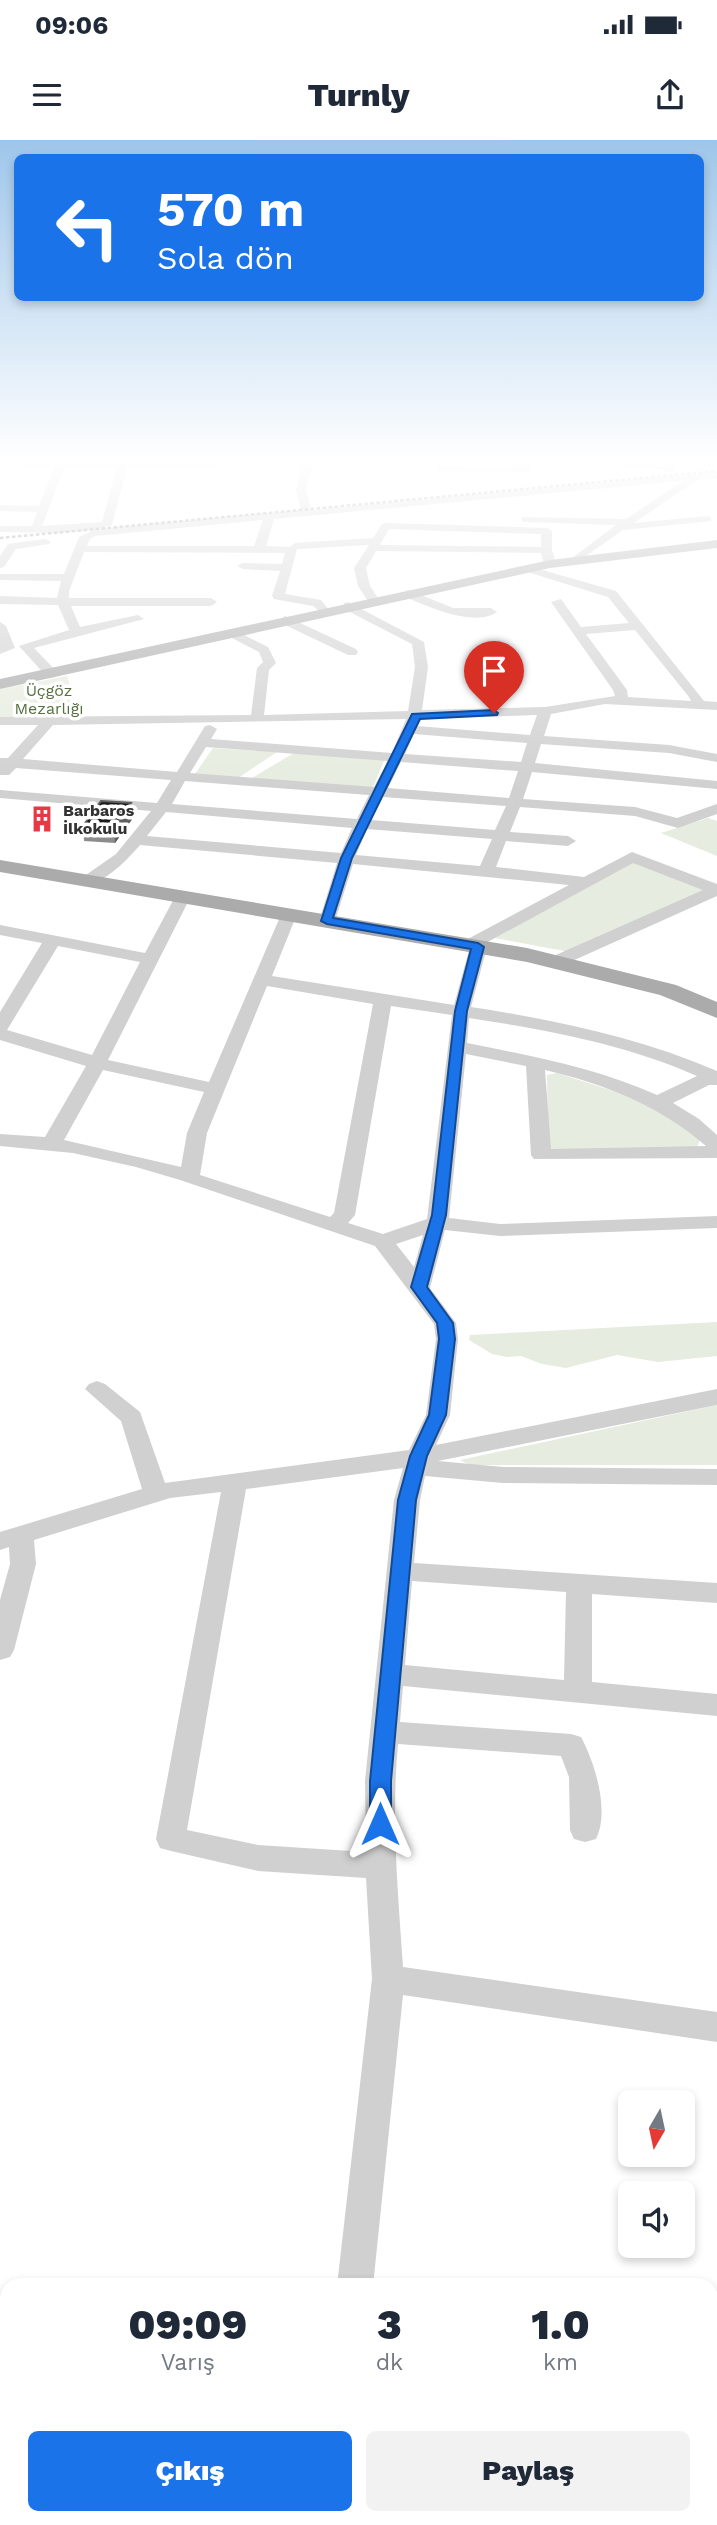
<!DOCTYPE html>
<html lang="tr">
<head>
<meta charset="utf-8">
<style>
	body { margin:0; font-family:"Work Sans",sans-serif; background:#f2f2f3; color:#1f2937; height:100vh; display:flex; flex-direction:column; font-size:26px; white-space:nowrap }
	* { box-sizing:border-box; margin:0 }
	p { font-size:23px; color:#747a83 }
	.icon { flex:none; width:38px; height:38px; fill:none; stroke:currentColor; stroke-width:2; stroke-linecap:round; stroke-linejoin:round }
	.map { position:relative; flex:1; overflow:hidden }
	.drawer { position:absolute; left:0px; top:2138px; width:718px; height:247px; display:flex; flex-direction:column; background:#fff; border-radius:21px 21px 0 0; box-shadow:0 4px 10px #0003 }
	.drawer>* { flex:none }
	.guide { position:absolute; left:14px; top:14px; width:690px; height:147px; border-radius:10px; box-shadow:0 4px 10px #0003; background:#1a73e8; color:#fff; overflow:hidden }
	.needle { width:46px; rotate:189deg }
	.controls { position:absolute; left:618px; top:1950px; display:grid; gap:14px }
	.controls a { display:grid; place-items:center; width:77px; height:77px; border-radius:10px; background:#fff; box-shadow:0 4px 10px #0003; font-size:35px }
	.pin { position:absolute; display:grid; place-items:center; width:60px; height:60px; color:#fff; margin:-72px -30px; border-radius:50% 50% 50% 0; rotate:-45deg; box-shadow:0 0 7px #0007 }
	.pin .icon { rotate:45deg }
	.me { position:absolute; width:77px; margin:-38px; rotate:0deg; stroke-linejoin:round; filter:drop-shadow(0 0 5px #0008) }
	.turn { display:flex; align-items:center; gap:24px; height:147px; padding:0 28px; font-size:32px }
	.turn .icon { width:91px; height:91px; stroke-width:2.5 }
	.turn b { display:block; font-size:49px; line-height:60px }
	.eta { display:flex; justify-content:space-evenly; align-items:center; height:119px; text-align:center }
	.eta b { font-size:42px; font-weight:800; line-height:49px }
	.primary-button { display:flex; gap:14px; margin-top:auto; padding:14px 28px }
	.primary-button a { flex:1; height:80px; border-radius:10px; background:#1a73e8; color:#fff; font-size:28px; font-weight:800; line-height:80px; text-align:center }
	.primary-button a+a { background:#f2f2f3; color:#1f2937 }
	.status { display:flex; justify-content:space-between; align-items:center; height:49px; padding:0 35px; background:#fff; direction:ltr }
	.status svg { height:19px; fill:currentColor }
	header { display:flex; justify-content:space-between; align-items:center; height:91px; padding:0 28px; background:#fff; font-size:32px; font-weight:800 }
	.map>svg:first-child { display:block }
</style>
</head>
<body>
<div class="status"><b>09:06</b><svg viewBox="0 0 49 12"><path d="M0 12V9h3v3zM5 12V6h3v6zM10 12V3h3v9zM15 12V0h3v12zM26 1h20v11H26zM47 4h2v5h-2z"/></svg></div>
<header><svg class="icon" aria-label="menu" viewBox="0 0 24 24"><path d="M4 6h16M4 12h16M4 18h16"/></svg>Turnly<svg class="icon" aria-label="share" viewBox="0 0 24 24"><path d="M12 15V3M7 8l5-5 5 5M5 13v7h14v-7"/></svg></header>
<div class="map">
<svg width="717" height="2385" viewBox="0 0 717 2385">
	<rect width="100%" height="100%" fill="#fff"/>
	<path fill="#e6ecdf" d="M67,536l7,21 -12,21 -62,-1v-28z
		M213,608l64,4 -39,26 -43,-4z
		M294,613l91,5 -13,32 -122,-11z
		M708,678l9,3v35l-56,-23z
		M634,721l72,27 -2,6 -134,58 -75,-14z
		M557,933l97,31 46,36 -4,10 -148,1 -1,-76z
		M717,1182v34l-59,6 -41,-7 -51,13 -24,-4 -21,-8 -14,1 -15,-3 -23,-14 1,-5z
		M717,1265v60h-247l-10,-5z"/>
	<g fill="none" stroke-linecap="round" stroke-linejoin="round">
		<path fill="#d0d0d0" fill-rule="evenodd" d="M58,317h10l-1,3 52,1 1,-4h10l-1,4 86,1 5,3 -5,3 -88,-1 -15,58 -15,4 204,-19 -5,-21 6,-23 -18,-9h14l14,8 -6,24 5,21 406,-38v6l-20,2 -63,43 73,-7 4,1v4l-88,9 -47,33 -6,-3 2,-2 44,-33 -90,-3 -4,-1v-4l104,2 57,-38 -409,38 -8,27 24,1 5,-4 78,-5 9,-14 4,-1 161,5 5,3v19l4,14 -6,3 -6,-3 -3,-11 -165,-2 -10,17 4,18 10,15 -6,4 -4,-1 -12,-18 -4,-18 15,-23 -72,4 -12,45 36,6 9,11 -6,4 -11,-9 -39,-7 -2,-3 8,-25 -37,-2 -6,-3 6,-3 39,1 3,-11 -201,-1 -15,39v7h142l6,4 -6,4h-140l9,21 58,-12 6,4 -110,29 25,26 -7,4 -5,-1 -28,-31 50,-16 -11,-25 -58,-1v-8l57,2 4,-17 -61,-1v-6h64l15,-37 14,-7 -32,3 -61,-1v-6h32l5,-14 -37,-1v-6l39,1 16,-40 -55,-1v-6l57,1zM65,326l52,1 -15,55 -60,4zM263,380l-9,26h-167l3,-7 5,-3zM389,389l152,5v13l-161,-2z
			M564,317h32l76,9 5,3 -5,3z
			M440,326h88l5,3 -5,3 -92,-1v-4z
			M45,399l6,3 -2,2 -33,5 -12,18 -4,1v-12l8,-12z
			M528,426l88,25 88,110 13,1v8l-112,-6 -54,10 -7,22 125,9 48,9v8l-48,-9 -128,-9 -6,19 182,18v8l-185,-17 -9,27 112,8 42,11 40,-14v10l-39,14 -43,-12 -115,-9 -10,25 58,4 8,5 -8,5 -62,-5 -10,26 88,10 48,-25 85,32v12l-156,70h-12l-3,-4 3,-4 154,-68 -70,-27 -149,81 3,3 -16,60c84,13 167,30 246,64v14h-8l-36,18 26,16 18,16v23l-183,1 -3,-4 -5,-89 -60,-12 -17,164 51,6 217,-8v12l-217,8 -55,-6 -15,58 26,35 2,16 -8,76 -14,30 281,-56v16l-279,56 65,6 214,2v16l-214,-2 -78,-7 -5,24 -6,63 303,20v20l-125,-9v88l125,12v22l-314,-30 -3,36 171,12 10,3c14,26 29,74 15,102l-11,3 -11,-3 -4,-9 -1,-53 -8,-21 -163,-12c-7,74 0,149 5,223l314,45v30l-314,-47 -30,291h-36l35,-307 -6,-101 -108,-7 -87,-20 -11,-3 -4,-9 65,-347 -51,6 -136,42 2,24 -22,86 -4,7 -10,3v-60l10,-36 -1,-17 -9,3v-18l142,-43 -21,-68 -36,-32 4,-5 8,-3 8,3 35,28 25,71 244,-33 17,-35 10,-76 -2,-15 -59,-78 -195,-66 -44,-13 -63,-14 -73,-7v-12l45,3 41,-71 -86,-26v-28l42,-69 -42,-8v-10l145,28 32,-60h12l2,3 -83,164 101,22 74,-172 6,-1 8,5 -25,62 182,29 15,-55 -8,-5 3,-4 105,-56 -216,-21 -18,57 -8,5 -8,-5 18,-58 -197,-18c-11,13 -39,43 -57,38l-2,-3 2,-3 33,-23 35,-43 -151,-13v-8l157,13 14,-23 -155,-12 -7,7h-9v-17h8l30,-33h-38v-8l251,-2 6,-47 6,-6 -4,-10 -31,-16 -2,-3 6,-4 36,18 8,16 -7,7 -5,45 144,-4 7,-44 -3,-23 -68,-35v-6l4,-1 76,40 4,25 -6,43 123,-3 70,-11 -2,-6 -62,-88 10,-3 20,28 48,-4 -21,-26 -84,-26v-4zM635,490l54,67 2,4 -63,-4 -1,-7 -41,-56zM537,575l-7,20 -113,-9 2,-7zM406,579l-14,34 -181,-14 6,-10 -7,-4 -5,1 -28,46 -154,-13 30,-34zM414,594l113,9 -6,19 -116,-8zM206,607l182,14 -14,26 -184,-14zM401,622l117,9 -9,27 -121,-10zM185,641l184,14 -12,24 -185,-15zM383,657l123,9 -11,24 -124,-10zM166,672l186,16 -11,25 -194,-17zM367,689l125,10 -12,27 -124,-11zM58,806l82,16 -48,93 -85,-25zM267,846l106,18 -39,209 -4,4 -130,-42 7,-42zM391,866l61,9 -25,204 -44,15 -35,-11 7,-8zM469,878c78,12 156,26 228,58l-40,19c-60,-27 -125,-39 -190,-52zM103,930l101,22 -17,41 -6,34 -117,-27zM545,930c60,14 115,36 161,76l-155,3zM423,1095l-9,32 -18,-23zM403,1328l-9,32 -29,281 1,71 -108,-7 -71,-15 59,-341zM412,1441l154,11 -2,88 -159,-15z
			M409,450l44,18h38l6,4c-22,16 -70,-6 -92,-15v-6z
			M285,476l71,33 2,3 -2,3h-8l-67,-32 -2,-3z
			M0,482l6,4 9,22 -15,6z
			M0,2221h7v38h-7z
			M710,2255l7,3v38l-7,-2z
			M127,2378h40v7h-40z
			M310,2378h40l1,7h-40z"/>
		<path fill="#ababab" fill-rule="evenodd" d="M717,400v8l-167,20 -550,121v-10l550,-119z
			M0,720l527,88 149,37 41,17v16l-57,-23 -133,-33 -527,-90z"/>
		<path stroke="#888" stroke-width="2.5" stroke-dasharray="3.5 2.5" stroke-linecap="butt" d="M0,398l717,-67"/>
	</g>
	<path fill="#8c8c8c" d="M131,663l2,15 -18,25 -31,-2 -1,-15z"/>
	<path fill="#5f5f5f" d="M131,663l2,15 -18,25 -1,-15z"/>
	<path fill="#1a1a1a" stroke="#5f5f5f" stroke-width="2" d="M101,661l30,2 -17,25 -31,-2z"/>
	<linearGradient id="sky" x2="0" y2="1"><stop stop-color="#9ec6ea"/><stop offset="0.49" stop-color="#fff"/><stop offset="1" stop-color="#fff" stop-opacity="0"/></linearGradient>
	<rect width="717" height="651" fill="url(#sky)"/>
	<path fill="#1a73e8" stroke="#114b97" stroke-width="2" d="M494,570l4,3 -1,2 -77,4 -68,139 -19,60 145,25 6,4 -17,64 -21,204 -19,72 26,36 2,16 -9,76 -19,41 -11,44 -25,281v43l-3,6 -8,2 -7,-2 -3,-6v-43l28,-281 12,-44 19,-41 10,-76 -2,-16 -26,-36 21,-72 23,-204 16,-62 -144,-25 -6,-3 20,-63 71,-144z"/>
	<defs>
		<g id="building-bare" transform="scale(2.1)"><path d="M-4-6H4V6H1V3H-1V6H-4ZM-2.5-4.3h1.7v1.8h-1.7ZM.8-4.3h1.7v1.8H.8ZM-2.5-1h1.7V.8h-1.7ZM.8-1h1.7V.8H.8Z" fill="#e63946" stroke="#fff" stroke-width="2.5" paint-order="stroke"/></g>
	</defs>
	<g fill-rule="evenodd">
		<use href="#building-bare" x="42" y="679"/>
	</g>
	<g text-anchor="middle" stroke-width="7" stroke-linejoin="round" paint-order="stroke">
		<g font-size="16" fill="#56703f" stroke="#fff">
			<text x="49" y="556">Üçgöz<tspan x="49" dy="18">Mezarlığı</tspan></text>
		</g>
		<g font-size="16" font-weight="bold" fill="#333" stroke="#fff" text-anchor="start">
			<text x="63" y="676">Barbaros<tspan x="63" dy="18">İlkokulu</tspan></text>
		</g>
	</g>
</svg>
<div class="controls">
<a><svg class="needle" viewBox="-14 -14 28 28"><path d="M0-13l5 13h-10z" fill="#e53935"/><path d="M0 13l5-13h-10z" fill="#747a83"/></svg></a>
<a><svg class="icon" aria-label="sound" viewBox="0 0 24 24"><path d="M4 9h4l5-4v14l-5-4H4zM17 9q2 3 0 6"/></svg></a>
</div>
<div class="pin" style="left:494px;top:573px;background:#d93025"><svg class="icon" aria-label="arrive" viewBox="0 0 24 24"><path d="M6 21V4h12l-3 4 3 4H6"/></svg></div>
<svg class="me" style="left:380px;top:1684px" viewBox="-20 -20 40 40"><path d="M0-17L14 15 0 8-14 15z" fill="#1a73e8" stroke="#fff" stroke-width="4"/></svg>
<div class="guide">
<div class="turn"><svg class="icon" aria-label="left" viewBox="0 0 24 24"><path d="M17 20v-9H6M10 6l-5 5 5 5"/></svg><div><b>570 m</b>Sola dön</div></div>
</div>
<section class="drawer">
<div class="eta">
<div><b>09:09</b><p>Varış</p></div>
<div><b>3</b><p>dk</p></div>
<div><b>1.0</b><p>km</p></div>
</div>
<div class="primary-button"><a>Çıkış</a><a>Paylaş</a></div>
</section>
</div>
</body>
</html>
